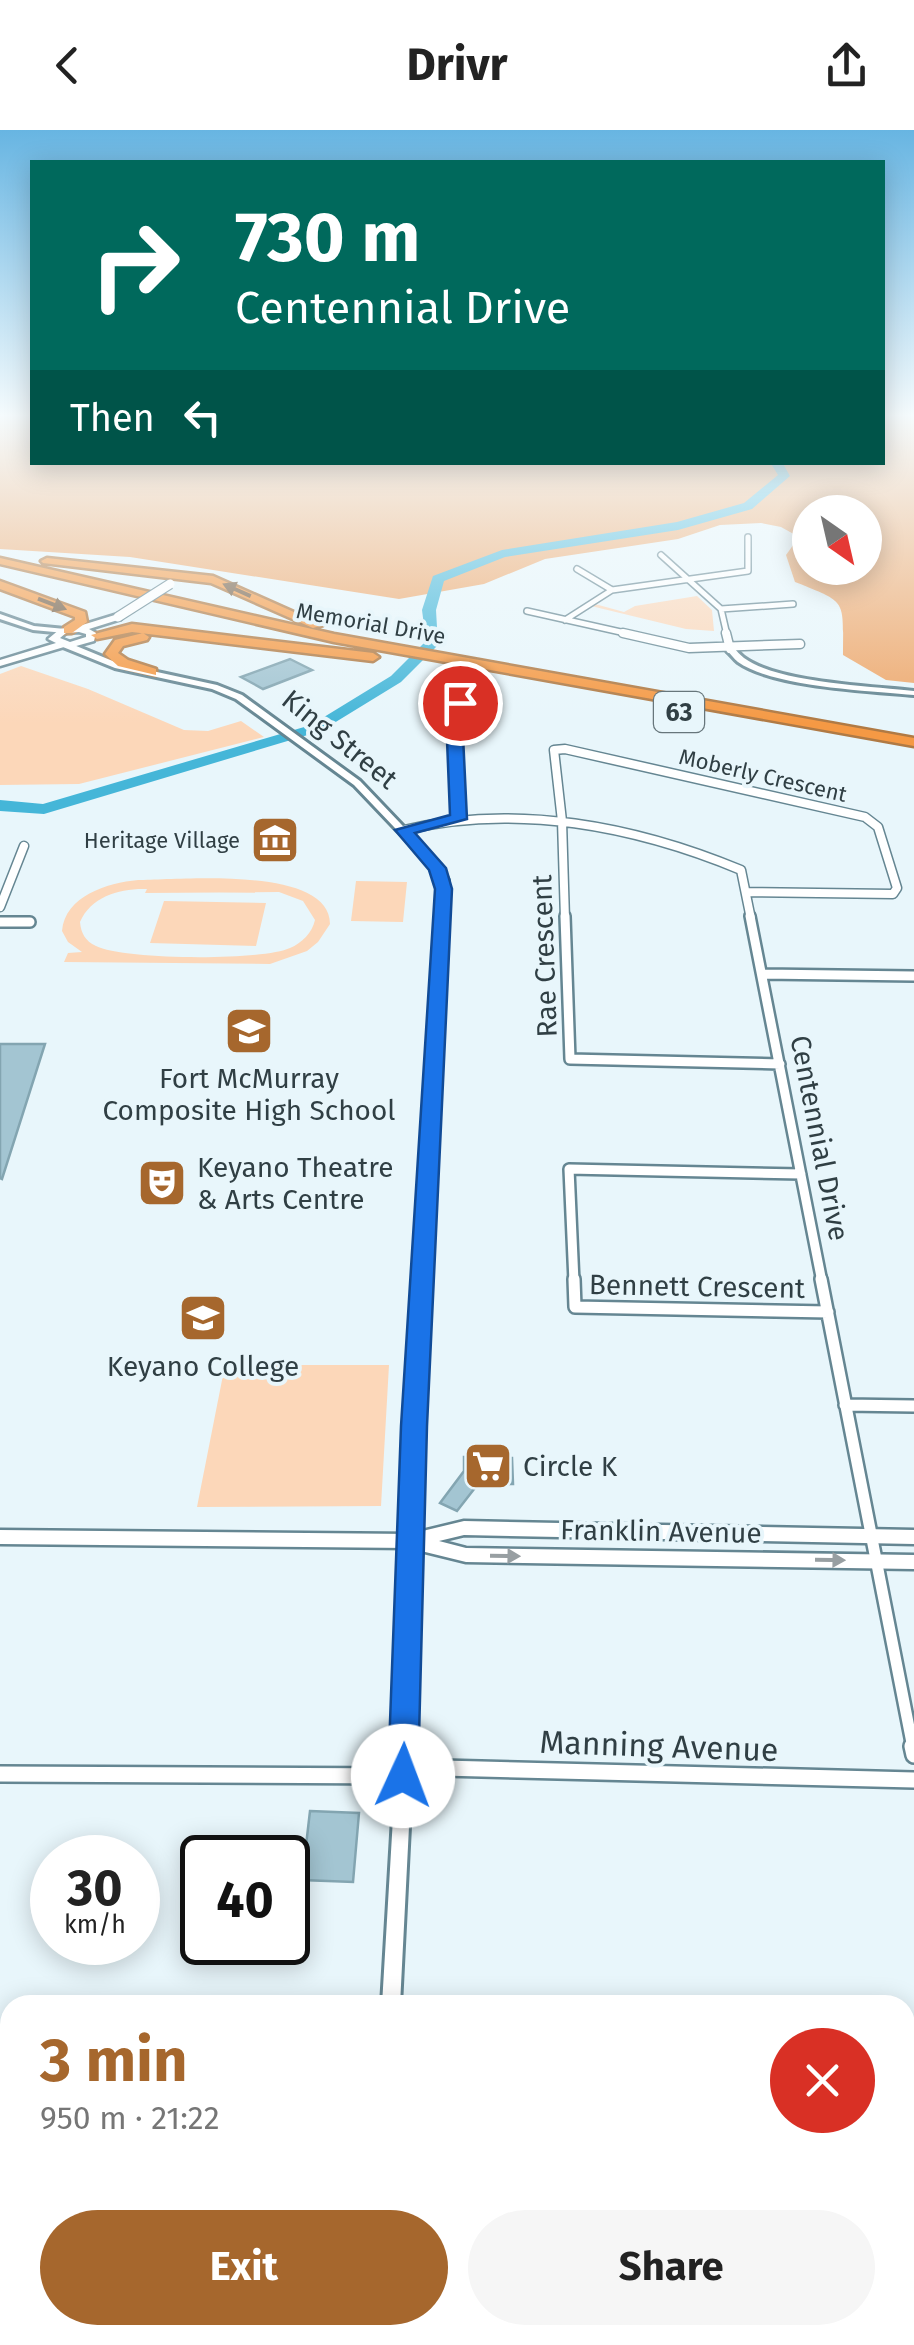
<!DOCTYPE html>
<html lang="en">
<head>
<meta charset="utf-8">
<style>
	body { margin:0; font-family:"Fira Sans",sans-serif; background:#f6f6f6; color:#222; height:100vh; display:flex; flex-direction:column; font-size:38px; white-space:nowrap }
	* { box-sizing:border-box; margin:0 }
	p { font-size:32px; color:#767676 }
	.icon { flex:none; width:55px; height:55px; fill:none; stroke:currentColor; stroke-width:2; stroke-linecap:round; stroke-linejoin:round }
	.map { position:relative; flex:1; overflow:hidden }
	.sheet { position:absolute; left:0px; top:1865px; width:915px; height:350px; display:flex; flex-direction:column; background:#fff; border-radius:30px 30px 0 0; box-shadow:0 5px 25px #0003 }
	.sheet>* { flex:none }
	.guide { position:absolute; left:30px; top:30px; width:855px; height:305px; border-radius:0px; box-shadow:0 5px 25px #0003; background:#00695c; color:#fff; overflow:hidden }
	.needle { width:65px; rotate:146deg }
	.controls { position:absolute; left:792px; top:365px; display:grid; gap:20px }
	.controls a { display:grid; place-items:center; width:90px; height:90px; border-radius:50%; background:#fff; box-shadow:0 5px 25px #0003; font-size:50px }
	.speed { position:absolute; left:30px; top:1705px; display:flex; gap:20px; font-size:50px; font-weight:700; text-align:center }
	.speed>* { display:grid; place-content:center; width:130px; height:130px; border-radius:50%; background:#fff; box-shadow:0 5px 25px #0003; line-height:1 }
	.speed small { font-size:25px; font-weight:400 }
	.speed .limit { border:5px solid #111; border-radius:15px; background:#fff; color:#111 }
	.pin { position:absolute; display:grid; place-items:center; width:85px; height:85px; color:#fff; margin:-42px; border:5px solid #fff; border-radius:50%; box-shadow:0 2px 10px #0007 }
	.me { position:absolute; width:110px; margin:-55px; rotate:2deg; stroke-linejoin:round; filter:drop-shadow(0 0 8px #0008) }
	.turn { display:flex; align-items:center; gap:35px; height:210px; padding:0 40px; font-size:45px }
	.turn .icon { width:130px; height:130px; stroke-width:2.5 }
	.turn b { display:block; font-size:70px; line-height:85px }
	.then { display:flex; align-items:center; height:95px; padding:0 40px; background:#0003; gap:20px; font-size:38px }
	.round { display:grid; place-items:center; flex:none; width:105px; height:105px; border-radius:52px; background:#f6f6f6 }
	.summary { display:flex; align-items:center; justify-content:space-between; height:170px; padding:0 40px }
	h1 { font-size:60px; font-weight:700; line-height:75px; color:#a6672d }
	.primary-button { display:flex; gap:20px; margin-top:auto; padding:20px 40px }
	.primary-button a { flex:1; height:115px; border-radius:60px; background:#a6672d; color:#fff; font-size:40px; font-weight:700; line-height:115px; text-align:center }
	.primary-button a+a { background:#f6f6f6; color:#222 }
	header { display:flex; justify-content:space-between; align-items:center; height:130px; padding:0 40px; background:#fff; font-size:45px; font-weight:700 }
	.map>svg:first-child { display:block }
</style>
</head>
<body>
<header><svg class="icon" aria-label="back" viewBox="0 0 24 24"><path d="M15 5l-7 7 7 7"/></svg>Drivr<svg class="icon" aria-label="share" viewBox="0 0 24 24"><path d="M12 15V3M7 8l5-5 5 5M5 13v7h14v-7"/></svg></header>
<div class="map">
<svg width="914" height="2215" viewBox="0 0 914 2215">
	<rect width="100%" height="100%" fill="#e8f6fb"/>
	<path fill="#fcd7b9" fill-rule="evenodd" d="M697,466l15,14 2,21 -28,-2 -95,-23 4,-2 29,8 11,-6z
		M21,536l67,23 96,41 24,1 33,-10 23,16 -185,47 -79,1v-111z
		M138,750c41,0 192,-15 192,44l-12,18 -11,9 -37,13 -206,-2 4,-9 14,-1 -14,-10 -6,-11c3,-35 45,-48 76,-51zM147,759l-2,4 134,-1 24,9 12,19c-3,13 -13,23 -25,28 -28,13 -168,12 -194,-2 -11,-5 -15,-13 -16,-24 11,-26 41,-34 67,-33z
		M356,751l51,1 -4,40 -52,-1z
		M164,771l102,2 -10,43 -106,-3z
		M225,1235h164l-8,141 -184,1z"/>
	<path fill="#eea96e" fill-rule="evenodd" d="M0,284h32v48h850l1,-48h31v269l-28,-3 -43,-25c0,-56 5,-52 -48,-73l-9,-27 13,-18 -18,-10 -20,-4 -41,2 -42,14 -133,20 -61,25 -85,15 -269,-42 -130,-8zM810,382h55v56h-55z"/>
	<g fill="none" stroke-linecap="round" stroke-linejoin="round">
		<path fill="#45b6d8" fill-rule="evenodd" d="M770,332h12l8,14 -38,33 -74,21 -173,27 -61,24 -8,29 2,35 -37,37 -80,49 -277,83 -44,-3v-11l43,4 268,-79 80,-49 35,-35 -4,-31 11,-34 69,-26 175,-28 67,-19 34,-28z"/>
	</g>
	<path fill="#a3c5d2" stroke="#83a5b1" stroke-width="2.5" d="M290,529l22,11 -49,19 -22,-12z
		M0,914h45l-43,135 -2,-1z
		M464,1327l48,1 1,26h-35l-21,27 -17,-8 24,-32z
		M310,1681l49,2 -6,69 -51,-2z"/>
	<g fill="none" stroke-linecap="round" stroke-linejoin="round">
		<g stroke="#658692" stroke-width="8">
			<path id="minor-far4" d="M661,425l60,54 6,26
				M577,439l35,21
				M721,479l72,-5
				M527,481l107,24
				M565,490l47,-30 136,-19v-34"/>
		</g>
		<g stroke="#658692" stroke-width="11">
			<path id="minor-far3" d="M623,503l66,15 111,-4
				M726,503l4,16
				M458,689l-4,-104 5,-12
				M404,700c112,-27 231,-4 337,40l10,49
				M0,777l24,-61
				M565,789l-3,-98 -8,-71 11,-1 300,68 13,10 19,61 -4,6 -145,-2"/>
		</g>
		<g stroke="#658692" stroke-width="14">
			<path id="minor-far2" d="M565,786l5,143 210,5
				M750,786l72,366
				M0,792h30
				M763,844l151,2
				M574,1152l-5,-113 232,5"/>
		</g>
		<g stroke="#658692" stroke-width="16">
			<path id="minor-far1" d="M574,1149l1,28 253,5
				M821,1149l92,469
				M845,1275l69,1"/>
		</g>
		<g stroke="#658692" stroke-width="20">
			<path id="minor" d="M912,1616l2,9
				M404,1637l510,13
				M0,1644l403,2
				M0,1917l10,1
				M905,1946h9"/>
		</g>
		<g stroke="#658692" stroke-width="6">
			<path id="tertiary" d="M0,484l34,12 31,3 4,2 -4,2 -32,-3 -33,-11z
				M63,513h6l51,21 97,21 25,10 118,86 81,85 7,14 -27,546 -9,341 -12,238h-18l14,-238 11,-341 31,-546 -4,-11 -80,-84 -118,-86 -24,-10 -97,-21 -52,-21z
				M727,517h6c4,4 7,8 11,11 34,25 127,28 170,33v4c-44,-4 -141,-8 -176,-33 -4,-3 -7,-8 -11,-11z
				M359,2205h22v10h-22z"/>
		</g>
		<g stroke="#658692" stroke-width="5">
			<path id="secondary" d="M118,484l3,1v4l-32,10 7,4 -2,8 -25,7 -5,-1 -64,19v-6l56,-17 -8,-4 12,-10 19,-3zM79,502l7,2v3l-16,5 -10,-4 6,-5z
				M464,1391l450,9v14l-450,-9 -25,6 27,7 448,7v14l-448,-7 -57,-14 -409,-4v-14l410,4z"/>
		</g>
		<g stroke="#b07a44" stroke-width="5">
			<path id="motorway" d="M0,428l334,76 580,104v8l-580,-104 -334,-78z
				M47,428l166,18 110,49 -10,3 -102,-45 -168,-20 -2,-2z
				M0,451l85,31 2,10 -15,11h-8v-6l11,-7v-3l-75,-28z
				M132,494l241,29 6,4 -6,4 -241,-29 -35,7 -6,-4z
				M143,503l6,4 -2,3 -24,6 -5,7 10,7 28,9v6l-38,-9 -13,-12 10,-14z"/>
		</g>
		<use href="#minor-far4" stroke="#fff" stroke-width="5"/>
		<use href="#minor-far3" stroke="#fff" stroke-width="8"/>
		<use href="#minor-far2" stroke="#fff" stroke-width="9"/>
		<use href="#minor-far1" stroke="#fff" stroke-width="11"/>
		<use href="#minor" stroke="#fff" stroke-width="15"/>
		<use href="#tertiary" fill="#fff" fill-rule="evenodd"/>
		<use href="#secondary" fill="#fff" fill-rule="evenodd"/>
		<use href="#motorway" fill="#f59944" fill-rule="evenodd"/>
		<g stroke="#658692" stroke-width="11" stroke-linecap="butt">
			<path id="secondary-bridge" d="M118,487l52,-33"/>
		</g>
		<use href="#secondary-bridge" stroke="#fff" stroke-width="9"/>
	</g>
	<defs><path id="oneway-solid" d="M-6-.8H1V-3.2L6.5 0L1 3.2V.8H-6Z" transform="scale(2.5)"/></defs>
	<g fill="#755e44">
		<use href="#oneway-solid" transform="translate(237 460) rotate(-156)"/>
		<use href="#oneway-solid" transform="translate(52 474) rotate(21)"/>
	</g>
	<g fill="#989fa2">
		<use href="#oneway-solid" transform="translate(505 1426) rotate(1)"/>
		<use href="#oneway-solid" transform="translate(830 1430) rotate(1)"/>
	</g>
	<linearGradient id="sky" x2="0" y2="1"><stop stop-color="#67b5e2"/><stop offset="0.48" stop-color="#f5fbfd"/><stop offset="1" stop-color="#f5fbfd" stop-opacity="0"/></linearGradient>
	<rect width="914" height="594" fill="url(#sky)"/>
	<path fill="#1a73e8" stroke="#114b97" stroke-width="2.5" d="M460,568l7,5 -5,12 5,104 -52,14 31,35 6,21 -25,537 -9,350 -5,10 -10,4 -11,-4 -4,-10 13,-350 34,-537 -6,-19 -34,-40 55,-15 -4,-100 8,-15z"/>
	<defs>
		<g id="museum-square" transform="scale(2.5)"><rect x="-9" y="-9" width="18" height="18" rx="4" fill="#a6672d" stroke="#e8f6fb"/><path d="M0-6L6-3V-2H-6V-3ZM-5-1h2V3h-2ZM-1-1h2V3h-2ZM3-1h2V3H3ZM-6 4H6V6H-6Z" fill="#fff"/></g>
		<g id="school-square" transform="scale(2.5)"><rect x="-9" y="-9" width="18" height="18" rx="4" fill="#a6672d" stroke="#e8f6fb"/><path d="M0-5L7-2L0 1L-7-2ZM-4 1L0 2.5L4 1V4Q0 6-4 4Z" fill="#fff"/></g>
		<g id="theatre-square" transform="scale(2.5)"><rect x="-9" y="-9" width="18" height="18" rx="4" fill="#a6672d" stroke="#e8f6fb"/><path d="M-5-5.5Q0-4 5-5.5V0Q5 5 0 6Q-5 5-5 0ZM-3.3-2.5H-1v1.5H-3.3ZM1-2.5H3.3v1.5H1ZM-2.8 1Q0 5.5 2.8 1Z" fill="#fff"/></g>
		<g id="university-square" transform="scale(2.5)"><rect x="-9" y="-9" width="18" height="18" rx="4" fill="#a6672d" stroke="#e8f6fb"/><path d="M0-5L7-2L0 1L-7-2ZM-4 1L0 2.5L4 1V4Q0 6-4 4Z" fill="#fff"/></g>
		<g id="supermarket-square" transform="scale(2.5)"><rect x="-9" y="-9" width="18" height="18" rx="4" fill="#a6672d" stroke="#e8f6fb"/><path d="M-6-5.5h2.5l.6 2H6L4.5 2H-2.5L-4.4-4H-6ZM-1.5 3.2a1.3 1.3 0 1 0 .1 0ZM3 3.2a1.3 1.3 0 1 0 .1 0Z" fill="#fff"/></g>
	</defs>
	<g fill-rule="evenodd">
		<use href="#museum-square" x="275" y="710"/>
		<use href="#school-square" x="249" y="901"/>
		<use href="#theatre-square" x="162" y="1053"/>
		<use href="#university-square" x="203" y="1188"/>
		<use href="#supermarket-square" x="488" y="1336"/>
	</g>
	<g text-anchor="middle" stroke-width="8" stroke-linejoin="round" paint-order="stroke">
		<g font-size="22" fill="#303f44" stroke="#e8f6fb">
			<text transform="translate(371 493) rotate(10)" y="8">Memorial Drive</text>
			<text transform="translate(763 645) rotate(13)" y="8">Moberly Crescent</text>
		</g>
		<g font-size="22" fill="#303f44" stroke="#e8f6fb" text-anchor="end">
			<text x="240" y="718">Heritage Village</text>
		</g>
		<rect fill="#e8f6fb" stroke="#67767b" stroke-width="2.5" x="654" y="562" width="50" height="40" rx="8"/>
		<g font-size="25" font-weight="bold" fill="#303f44">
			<text x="679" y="591">63</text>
		</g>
		<g font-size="28" fill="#303f44" stroke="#e8f6fb">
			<text transform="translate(340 609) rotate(39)" y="10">King Street</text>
			<text transform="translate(544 826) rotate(-92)" y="10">Rae Crescent</text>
			<text transform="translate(820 1008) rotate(79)" y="10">Centennial Drive</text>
			<text transform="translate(697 1156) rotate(1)" y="10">Bennett Crescent</text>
			<text transform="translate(661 1401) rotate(1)" y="10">Franklin Avenue</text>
		</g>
		<g font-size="28" fill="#303f44" stroke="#e8f6fb">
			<text x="249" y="958">Fort McMurray<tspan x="249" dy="32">Composite High School</tspan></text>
			<text x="197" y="1047" text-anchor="start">Keyano Theatre<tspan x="197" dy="32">&amp; Arts Centre</tspan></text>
			<text x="203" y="1246">Keyano College</text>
			<text x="523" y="1346" text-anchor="start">Circle K</text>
		</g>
		<g font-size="32" fill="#303f44" stroke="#e8f6fb">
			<text transform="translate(659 1616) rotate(2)" y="11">Manning Avenue</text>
		</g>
	</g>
</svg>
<div class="controls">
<a><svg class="needle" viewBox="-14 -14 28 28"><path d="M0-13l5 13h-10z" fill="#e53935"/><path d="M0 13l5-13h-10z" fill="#767676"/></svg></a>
</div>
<div class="speed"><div>30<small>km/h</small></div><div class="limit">40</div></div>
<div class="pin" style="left:460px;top:573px;background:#d93025"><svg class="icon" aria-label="arrive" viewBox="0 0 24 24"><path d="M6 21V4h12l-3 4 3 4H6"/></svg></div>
<svg class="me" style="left:403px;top:1646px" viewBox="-20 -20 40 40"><circle r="19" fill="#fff"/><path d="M0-13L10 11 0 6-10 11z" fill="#1a73e8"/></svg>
<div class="guide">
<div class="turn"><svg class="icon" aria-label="right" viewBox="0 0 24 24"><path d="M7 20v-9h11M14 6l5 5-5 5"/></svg><div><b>730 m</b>Centennial Drive</div></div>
<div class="then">Then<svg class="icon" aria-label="left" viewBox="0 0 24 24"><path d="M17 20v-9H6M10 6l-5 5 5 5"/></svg></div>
</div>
<section class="sheet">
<div class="summary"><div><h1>3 min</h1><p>950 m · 21:22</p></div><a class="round" style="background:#d93025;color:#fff"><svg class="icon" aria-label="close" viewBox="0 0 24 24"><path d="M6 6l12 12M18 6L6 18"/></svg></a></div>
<div class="primary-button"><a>Exit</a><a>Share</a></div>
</section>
</div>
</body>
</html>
